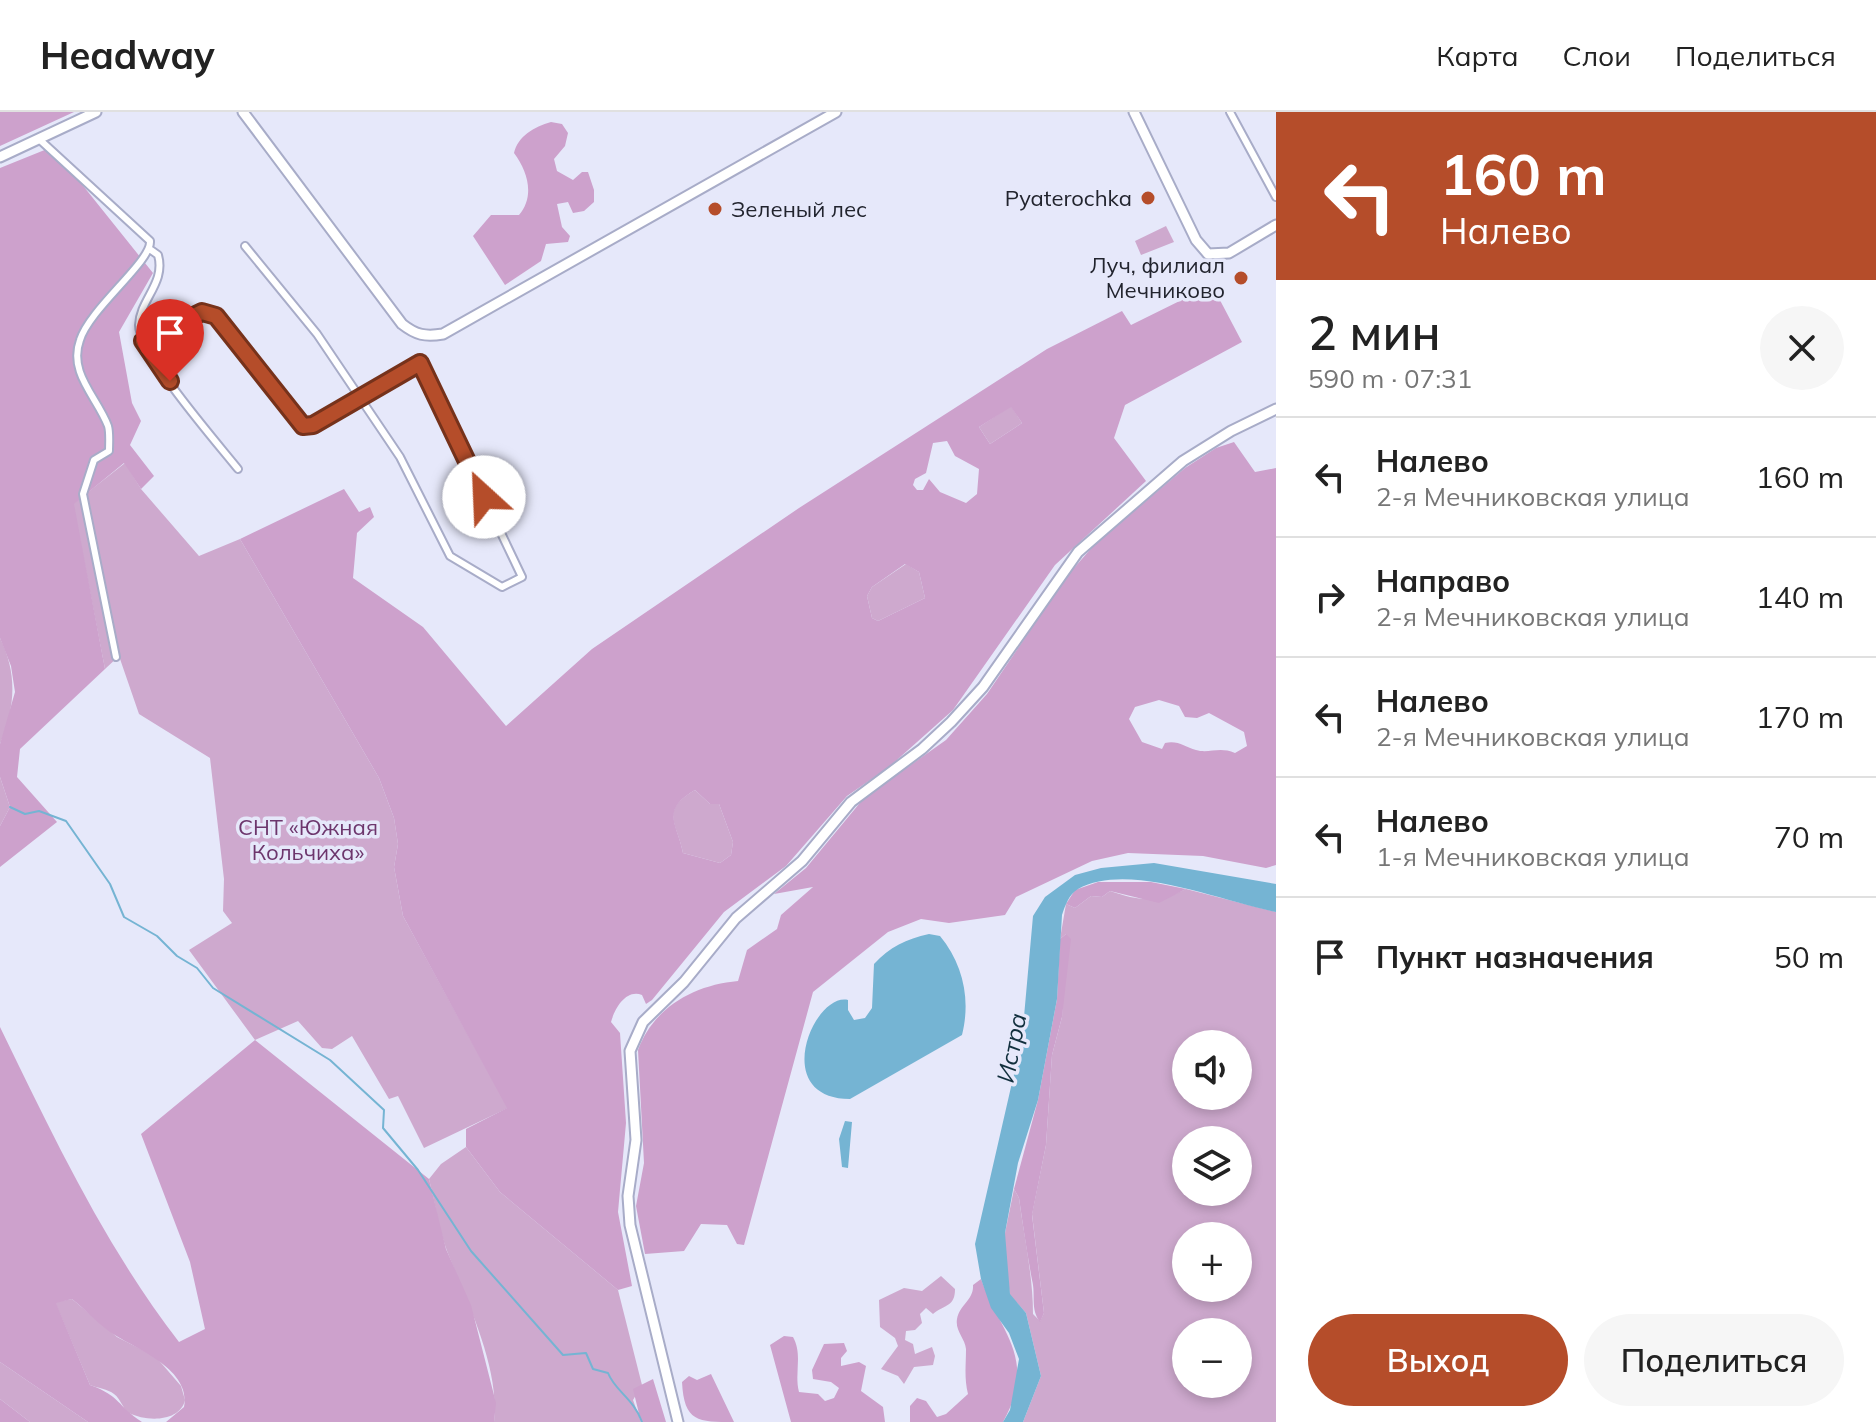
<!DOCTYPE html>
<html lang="ru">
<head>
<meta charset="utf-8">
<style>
	body { margin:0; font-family:Mulish,sans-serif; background:#f6f6f6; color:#222; height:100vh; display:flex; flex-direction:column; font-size:30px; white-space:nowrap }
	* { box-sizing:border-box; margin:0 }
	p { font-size:26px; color:#767676 }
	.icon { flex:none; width:44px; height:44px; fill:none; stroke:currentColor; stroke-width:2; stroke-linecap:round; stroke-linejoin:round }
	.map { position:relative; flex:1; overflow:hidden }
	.details { display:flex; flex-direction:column; background:#fff; width:600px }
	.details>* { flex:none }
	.banner { background:#b54d2a; color:#fff; overflow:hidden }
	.tools { position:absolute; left:1172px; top:918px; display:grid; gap:16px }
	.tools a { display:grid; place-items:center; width:80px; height:80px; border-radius:50%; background:#fff; box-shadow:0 4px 12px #0003; font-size:40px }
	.pin { position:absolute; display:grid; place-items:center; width:68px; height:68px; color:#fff; margin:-82px -34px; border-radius:50% 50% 50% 0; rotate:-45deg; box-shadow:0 0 8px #0007 }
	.pin .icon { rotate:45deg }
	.me { position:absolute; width:88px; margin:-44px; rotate:335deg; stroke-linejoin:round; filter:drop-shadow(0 0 6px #0008) }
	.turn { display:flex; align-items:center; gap:28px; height:168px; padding:0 32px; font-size:36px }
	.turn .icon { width:104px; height:104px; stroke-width:2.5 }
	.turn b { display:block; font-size:56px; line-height:68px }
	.round { display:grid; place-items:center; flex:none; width:84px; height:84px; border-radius:42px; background:#f6f6f6 }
	.head { display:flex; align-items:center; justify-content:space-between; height:136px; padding:0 32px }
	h1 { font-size:48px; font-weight:600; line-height:60px }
	.action { display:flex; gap:16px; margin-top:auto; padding:16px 32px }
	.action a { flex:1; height:92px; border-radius:48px; background:#b54d2a; color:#fff; font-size:32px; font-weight:600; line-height:92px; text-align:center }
	.action a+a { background:#f6f6f6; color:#222 }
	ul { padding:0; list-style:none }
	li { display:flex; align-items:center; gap:24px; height:120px; padding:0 32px; border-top:2px solid #e0e0e0 }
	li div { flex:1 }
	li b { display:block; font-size:30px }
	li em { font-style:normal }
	header { display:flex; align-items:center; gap:48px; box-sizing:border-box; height:112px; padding:0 40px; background:#fff; border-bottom:2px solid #e0e0e0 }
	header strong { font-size:38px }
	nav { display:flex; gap:44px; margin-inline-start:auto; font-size:28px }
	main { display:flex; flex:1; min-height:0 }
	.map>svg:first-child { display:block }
</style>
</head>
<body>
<header>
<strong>Headway</strong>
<nav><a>Карта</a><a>Слои</a><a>Поделиться</a></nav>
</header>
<main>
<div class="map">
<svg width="1276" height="1310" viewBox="0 0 1276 1310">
	<rect width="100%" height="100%" fill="#e6e8fa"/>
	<path fill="#cea9ce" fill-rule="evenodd" d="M1166,114l8,16 -33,13 -6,-14z
		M1011,294l11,17 -32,21 -11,-17z
		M125,351l16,26 58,67 41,-17 139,239 15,40 4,26 -4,23 9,49 105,192 -84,40 -26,-52 -9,3 -37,-63 -20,13 -10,-1 -24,-27 -43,19 -66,-90 43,-27 -9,-12 1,-32 -14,-121 -71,-44 -20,-58 -14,13 -32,-165z
		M906,452l13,8 6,26 -47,23 -6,-3 -5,-22 5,-9z
		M0,526c18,37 15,69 0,106z
		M0,665l10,30 -10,19z
		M695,678l15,14h9l14,38 -2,13 -11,8 -37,-10c-6,-31 -24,-42 12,-63z
		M1186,777l90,23v510h-253l18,-46 -15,-63 -16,-18 -5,-33v-29l9,-44 5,9c5,39 14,77 14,116l7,7 4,-8 -12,-99 14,-69 6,-90 10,-38 4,-83 -6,5 6,-35 9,4 16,-12 11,1 8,-6c29,10 47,12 76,-2zM1186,932h52v52h-52zM1186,1028h52v52h-52zM1186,1124h52v52h-52zM1186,1220h52v52h-52z
		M466,1035l34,45 118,98 24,95 -9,15 8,22h-147c6,-55 -27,-120 -47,-171 -8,-22 -12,-48 -18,-72l12,-15z
		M941,1164l14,13c0,18 -10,15 -22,25l-7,-6 -6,6 2,9 -7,7 -9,1 -1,9 8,4 2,10 17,-7 3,9 -2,9 -19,2 -10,17 -6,-8 -17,-7 17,-23 -3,-8 -15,-11 -1,-27 25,-12 18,3z
		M72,1187l45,38 39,20 25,29 4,14c-5,22 -38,22 -56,13 -7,-5 -8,-14 -15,-19 -6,-5 -17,-6 -24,-9l-35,-83z
		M0,1250l88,60h-58l-30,-23z"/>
	<path fill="#cda1cc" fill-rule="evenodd" d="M0,0h74l-74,34z
		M551,10l11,2 6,9 -3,13 -11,13 3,12 16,9 9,-8h6l6,18v12l-10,9 -11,2 -5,-11 -11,2 5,23 8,9 -2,6 -22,2 -5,17 -36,24 -32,-49 18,-21h28c16,-19 9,-43 -5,-62 4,-17 20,-26 37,-31z
		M52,35l101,126 -34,59 13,71 9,18 -11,24 24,31 -13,13 -17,-26 -50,41 31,165 -85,80 -3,28 40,45 -57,45v-41l10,-19 -10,-30v-33l15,-52 -4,-26 -11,-28v-470z
		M1212,173l30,57 -117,63 -11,33 32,43 -91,84 -102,145 -64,57 -42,29 -61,70 -62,46 -72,88 -6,4 -4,-9c-16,-6 -27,13 -31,27l9,11 6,90 -8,89 14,74 -14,4 -118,-98 -34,-45v-18l41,-21 -104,-192 -9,-49 4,-23 -4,-26 -15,-40 -139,-239 104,-50 15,23 11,-5 4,10 -17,16 -4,45 70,49 83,99 86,-77 207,-141 248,-159 75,-38 9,14zM1011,295l11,16 -32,21 -11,-17zM947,329l8,15 24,13 -2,25 -11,9 -26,-11 -11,-13 -6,11h-6l-4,-5 2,-6 11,-6 7,-30zM905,452l14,8 6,26 -47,23 -6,-3 -5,-22 5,-9zM695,678l15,14h9l14,38 -2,13 -11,8 -37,-10c-6,-31 -23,-42 12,-63z
		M1234,330l21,30 21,-4v397l-10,3 -63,-12 -75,-3 -36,8 -76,36 -11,18 -56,8 -28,-4 -33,13 -75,60 -69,253 -7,-1 -10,-19 -26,-1 -17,27 -39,3 -9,-48 8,-43 -6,-113c16,-43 56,-65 100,-69l9,-31 30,-21 4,-14 32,-28 -39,7 32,-26 58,-70 82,-58 41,-46 80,-118 28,-32 90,-76 31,-20zM1159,588l20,6 6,11 12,1 12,-5 35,19 3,14 -12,7c-16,-7 -26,1 -39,-3 -11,-3 -18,-10 -31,-7l-3,6 -20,-7 -13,-23 6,-12z
		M1098,770h53l35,7 -27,14 -49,-12 -8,6 -11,-1 -16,12 -9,-4 9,-14z
		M1066,822l5,5 -9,78 -10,38 -6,90 -14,70 12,98 -4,9c-10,-13 -4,-27 -8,-42 -5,-27 -9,-54 -13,-82l-5,-9 24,-89 19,-101 3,-60z
		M0,915c52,107 106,221 179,315l26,-13 -15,-67 -49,-128 114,-94 174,139 17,70 25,56 25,98 -2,19h-328l18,-15c8,-39 -51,-59 -74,-75 -14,-10 -25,-23 -38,-33l-16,4 34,82c31,11 27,21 52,37h-54l-88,-60z
		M981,1167c20,55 57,80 22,143h-93v-16l7,-8 9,3 11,16 9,-3 22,-20c-4,-16 -2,-29 -2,-45 -1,-11 -11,-18 -9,-30 3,-15 17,-19 16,-34z
		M784,1224l9,1c10,18 1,36 6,55l19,2 7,7 9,-3 5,-10 -8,-6 -18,-3 -1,-9 12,-26 20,-1 3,8 -6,7v8l18,-4 7,4 -5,25 22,16 2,15h-94l-21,-77z
		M711,1262l23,48c-36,0 -50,0 -52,-40l7,-6 8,4z
		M653,1267l13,43h-25l-8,-33z
		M0,1287l30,23h-30z"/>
	<path fill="#75b4d3" d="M1154,751l122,21v28c-54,-10 -147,-51 -198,-23 -9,5 -13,17 -16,26l-5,84 -19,101 -20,63 -13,70 5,61 16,19 15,63 -18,46h-20l7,-12 9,-51 -10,-26 -18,-25 -10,-29 -6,-35 47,-205 11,-123 12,-19 30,-22 26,-7z
		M929,822l11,2c23,28 31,63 22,99l-112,64c-81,-1 -36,-107 -2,-99v10l6,10 11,-2 7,-10 2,-44c16,-17 32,-25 55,-30z
		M845,1009l7,1 -4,46 -6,-1 -3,-28z"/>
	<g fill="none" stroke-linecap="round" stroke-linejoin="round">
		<path stroke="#75b4d3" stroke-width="2" d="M10,695l15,7 14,-3 27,10 44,63 14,33 33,19 20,20 20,12 16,20 117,72 54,50 -1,18 35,42 53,81 92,104 23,-2 7,16 15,4c7,18 26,26 34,49"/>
		<g stroke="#a8acc8" stroke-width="10">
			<path id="street" d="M1230,0l46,85
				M39,27l111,102c2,20 -60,67 -70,99 -12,33 17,57 28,86 2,7 1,17 1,25l-15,9 -11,34 33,163
				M151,138l7,5c8,28 -18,44 -19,70 -1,27 79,119 99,144
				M143,229l66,-30 7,5 77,99 15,12 5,-2 107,-62 102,214 -20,10 -52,-31 -50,-99 -83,-123 -72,-88"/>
		</g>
		<g stroke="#a8acc8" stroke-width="13">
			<path id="secondary" d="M243,0l159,212c14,11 23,13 41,10l393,-222
				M1134,0l62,128 12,14 21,-1 47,-28
				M0,45l96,-45
				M678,1310l-48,-197 -2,-29 8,-56 -6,-89 13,-29 41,-40 52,-64 66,-57 49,-59 71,-53 29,-27 32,-35 95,-135 105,-91 48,-30 45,-22"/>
		</g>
		<use href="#street" stroke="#fff" stroke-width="6"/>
		<use href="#secondary" stroke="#fff" stroke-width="9"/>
	</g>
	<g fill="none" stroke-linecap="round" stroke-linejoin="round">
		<g stroke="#76321b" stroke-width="20">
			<path id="route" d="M170,269l-27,-40 59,-29 14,4 87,110 10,-1 107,-62 64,134"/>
		</g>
		<use href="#route" stroke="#b54d2a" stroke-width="14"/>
	</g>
	<g fill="#b54d2a" stroke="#e6e8fa" stroke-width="3">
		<circle cx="1148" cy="86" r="8"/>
		<circle cx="715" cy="97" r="8"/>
		<circle cx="1241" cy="166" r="8"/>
	</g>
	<g text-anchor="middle" stroke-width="7" stroke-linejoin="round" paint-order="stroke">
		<g font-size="22" fill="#22242e" stroke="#e6e8fa" text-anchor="end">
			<text x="1132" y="94">Pyaterochka</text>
			<text x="731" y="105" text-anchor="start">Зеленый лес</text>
			<text x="1225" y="161">Луч, филиал<tspan x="1225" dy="25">Мечниково</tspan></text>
		</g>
		<g font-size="22" fill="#6d366d" stroke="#e6e8fa">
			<text x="308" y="723">СНТ «Южная<tspan x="308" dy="25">Кольчиха»</tspan></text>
		</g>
		<g font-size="24" font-style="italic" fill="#112f3d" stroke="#e6e8fa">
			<text transform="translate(1012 936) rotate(-79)" y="8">Истра</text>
		</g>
	</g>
</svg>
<div class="tools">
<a><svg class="icon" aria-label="sound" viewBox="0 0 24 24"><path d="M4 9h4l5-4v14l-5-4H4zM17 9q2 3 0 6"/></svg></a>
<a><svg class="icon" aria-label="layers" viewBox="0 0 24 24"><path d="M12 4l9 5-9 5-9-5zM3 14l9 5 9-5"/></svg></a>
<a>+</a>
<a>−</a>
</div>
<div class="pin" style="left:170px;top:269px;background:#d93025"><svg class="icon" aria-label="arrive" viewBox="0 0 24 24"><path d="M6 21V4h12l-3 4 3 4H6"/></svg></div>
<svg class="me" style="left:484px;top:385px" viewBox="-20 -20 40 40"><circle r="19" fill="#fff"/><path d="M0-13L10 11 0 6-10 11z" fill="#b54d2a"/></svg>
</div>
<section class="details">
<div class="banner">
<div class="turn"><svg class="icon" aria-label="left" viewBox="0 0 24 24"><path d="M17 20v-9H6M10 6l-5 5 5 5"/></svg><div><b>160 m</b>Налево</div></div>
</div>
<div class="head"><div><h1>2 мин</h1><p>590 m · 07:31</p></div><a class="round"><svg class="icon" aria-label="close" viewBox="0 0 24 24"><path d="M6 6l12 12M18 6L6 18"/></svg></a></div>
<ul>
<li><svg class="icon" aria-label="left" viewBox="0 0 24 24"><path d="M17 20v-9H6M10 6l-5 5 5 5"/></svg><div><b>Налево</b><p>2-я Мечниковская улица</p></div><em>160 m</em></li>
<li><svg class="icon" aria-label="right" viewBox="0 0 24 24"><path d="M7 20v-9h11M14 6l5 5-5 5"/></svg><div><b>Направо</b><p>2-я Мечниковская улица</p></div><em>140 m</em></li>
<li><svg class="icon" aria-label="left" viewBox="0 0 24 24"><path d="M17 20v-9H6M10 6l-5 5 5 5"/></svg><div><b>Налево</b><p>2-я Мечниковская улица</p></div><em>170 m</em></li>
<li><svg class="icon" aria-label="left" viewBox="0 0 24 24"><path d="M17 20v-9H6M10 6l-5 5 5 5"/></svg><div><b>Налево</b><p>1-я Мечниковская улица</p></div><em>70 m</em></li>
<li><svg class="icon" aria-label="arrive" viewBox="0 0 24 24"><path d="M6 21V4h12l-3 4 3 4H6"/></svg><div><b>Пункт назначения</b></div><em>50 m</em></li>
</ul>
<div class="action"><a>Выход</a><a>Поделиться</a></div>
</section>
</main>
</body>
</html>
